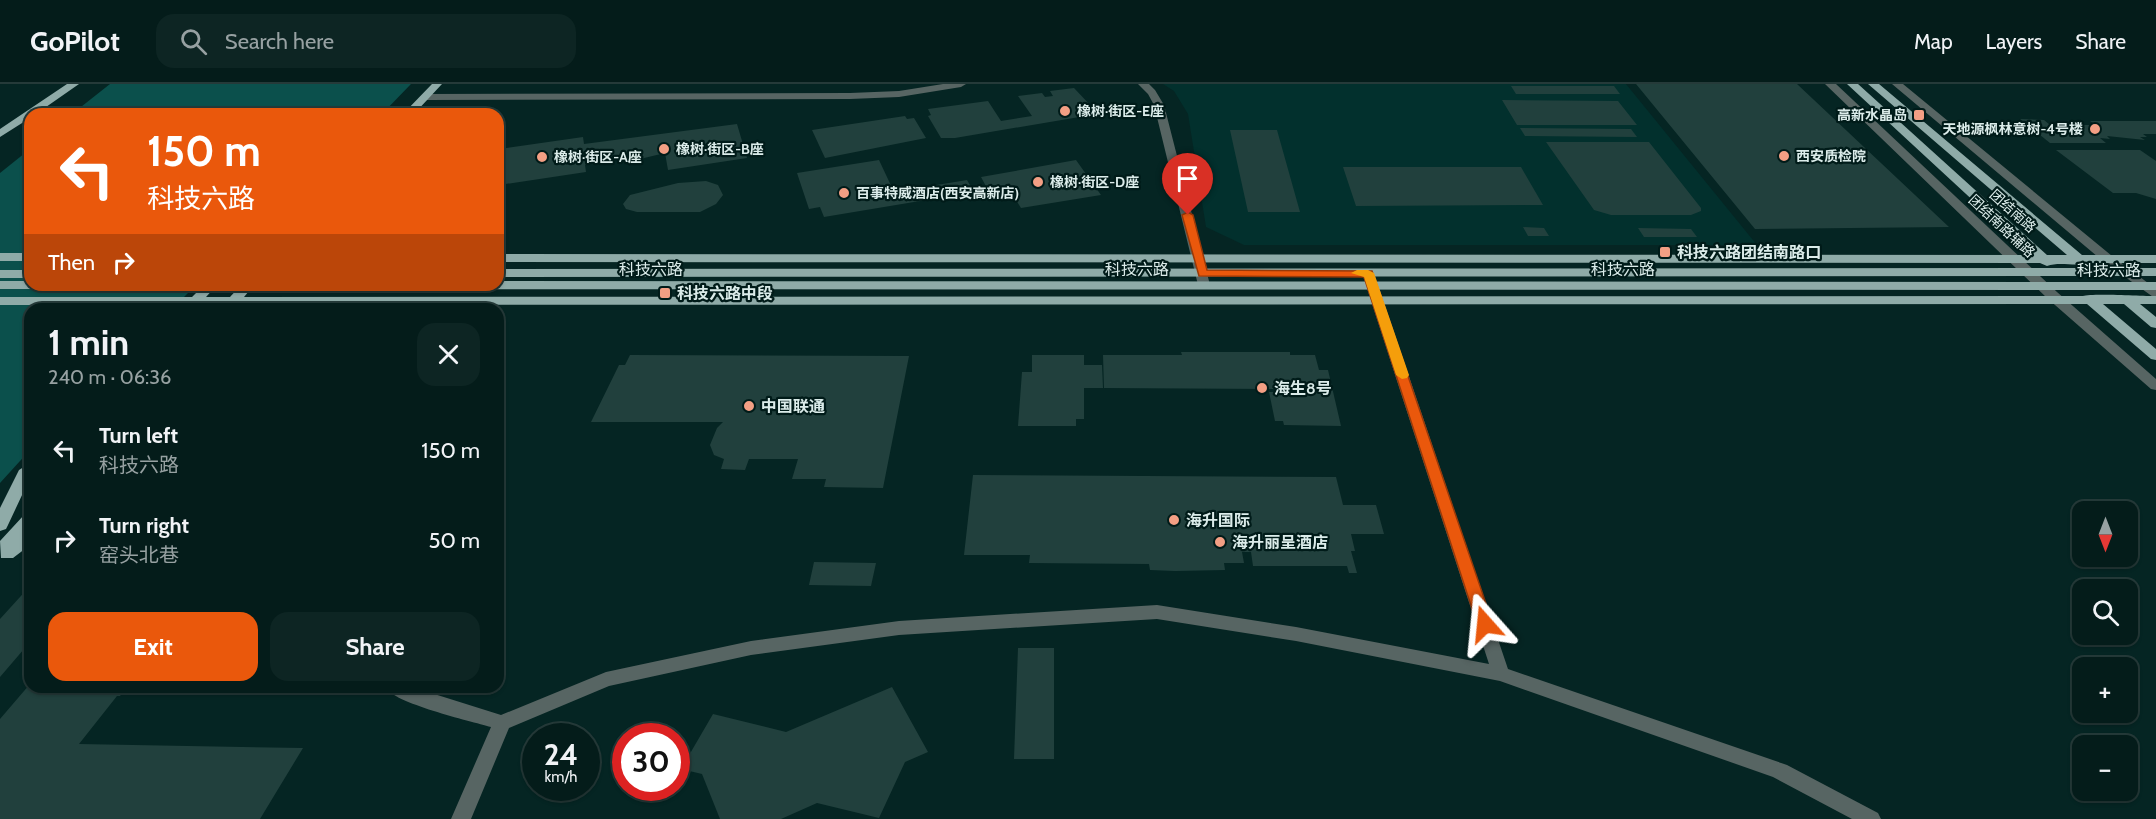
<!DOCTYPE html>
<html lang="en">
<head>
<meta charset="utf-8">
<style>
	body { margin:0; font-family:Cabin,"Noto Sans SC",sans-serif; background:#0d2523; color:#f1f3f6; height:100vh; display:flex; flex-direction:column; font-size:22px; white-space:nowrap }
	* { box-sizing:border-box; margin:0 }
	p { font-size:20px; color:#97a1a2 }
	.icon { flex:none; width:33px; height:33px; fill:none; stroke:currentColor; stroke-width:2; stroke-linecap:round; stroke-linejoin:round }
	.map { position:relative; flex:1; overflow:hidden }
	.details { position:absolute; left:24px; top:219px; width:480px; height:390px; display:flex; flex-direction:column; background:#041c1a; border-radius:18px; box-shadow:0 2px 4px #0004,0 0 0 2px #253a39 }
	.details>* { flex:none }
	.banner { position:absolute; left:24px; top:24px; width:480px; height:183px; border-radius:18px; box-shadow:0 2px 4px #0004,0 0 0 2px #253a39; background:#ea580c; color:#fff; overflow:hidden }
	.needle { width:39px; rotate:180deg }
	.buttons { position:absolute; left:2072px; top:417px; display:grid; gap:12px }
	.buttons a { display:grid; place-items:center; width:66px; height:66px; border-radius:12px; background:#041c1a; box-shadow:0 2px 4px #0004,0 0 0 2px #253a39; font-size:30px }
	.speed { position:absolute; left:522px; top:639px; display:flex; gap:12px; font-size:30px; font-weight:700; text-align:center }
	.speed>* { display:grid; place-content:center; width:78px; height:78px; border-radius:50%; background:#041c1a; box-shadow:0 2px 4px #0004,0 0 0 2px #253a39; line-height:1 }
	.speed small { font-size:15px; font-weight:400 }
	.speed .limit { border:9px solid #d22; background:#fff; color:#111 }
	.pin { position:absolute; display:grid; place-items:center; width:51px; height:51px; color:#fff; margin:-62px -26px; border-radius:50% 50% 50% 0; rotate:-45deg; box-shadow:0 0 6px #0007 }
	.pin .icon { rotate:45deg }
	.me { position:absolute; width:66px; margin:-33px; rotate:342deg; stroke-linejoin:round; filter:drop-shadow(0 0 4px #0008) }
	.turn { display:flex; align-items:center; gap:21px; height:126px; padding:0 24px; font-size:27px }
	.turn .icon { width:78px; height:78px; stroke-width:2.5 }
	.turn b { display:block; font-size:42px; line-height:51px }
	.then { display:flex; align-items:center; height:57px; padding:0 24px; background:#0003; gap:12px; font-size:22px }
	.round { display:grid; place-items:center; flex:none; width:63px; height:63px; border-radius:18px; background:#0d2523 }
	.headline { display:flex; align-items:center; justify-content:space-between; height:102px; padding:0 24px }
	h1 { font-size:36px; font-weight:800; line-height:45px }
	.cta { display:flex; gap:12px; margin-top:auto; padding:12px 24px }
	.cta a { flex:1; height:69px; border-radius:18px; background:#ea580c; color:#fff; font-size:24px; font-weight:800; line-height:69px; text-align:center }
	.cta a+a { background:#0d2523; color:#f1f3f6 }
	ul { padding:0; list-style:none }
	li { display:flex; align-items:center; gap:18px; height:90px; padding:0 24px }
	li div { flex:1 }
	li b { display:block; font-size:22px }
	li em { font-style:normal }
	header { display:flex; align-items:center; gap:36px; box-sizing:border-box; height:84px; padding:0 30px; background:#041c1a; border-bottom:2px solid #253a39 }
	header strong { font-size:28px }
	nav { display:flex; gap:33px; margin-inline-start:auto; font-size:21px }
	.search { width:420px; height:54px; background:#0d2523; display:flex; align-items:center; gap:15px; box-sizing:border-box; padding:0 21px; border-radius:18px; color:#97a1a2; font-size:22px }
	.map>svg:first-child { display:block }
</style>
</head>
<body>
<header>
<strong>GoPilot</strong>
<div class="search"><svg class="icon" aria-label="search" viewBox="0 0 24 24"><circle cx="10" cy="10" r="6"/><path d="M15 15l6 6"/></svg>Search here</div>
<nav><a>Map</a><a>Layers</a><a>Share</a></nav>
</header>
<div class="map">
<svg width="2156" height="735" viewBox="0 0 2156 735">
	<rect width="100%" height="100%" fill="#052523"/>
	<path fill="#02302d" d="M1163,0h463l131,161h-513l-38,-18 -18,-113 -14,-23z"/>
	<path fill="#0b504c" d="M110,0h301l-29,30h-310z
		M30,65v136h166l-24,24h-142v141l-30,33v-310z"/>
	<path fill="#21403d" d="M1636,0h161l152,143 -194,2z
		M1511,2h103l6,8h-104z
		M1074,4l18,19 5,-1 6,7 -148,25h-14l-13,-22 3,-1 -3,-6 60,-8 13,20 31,-5 -14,-20 24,-3 3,4 8,-1 -3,-5z
		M1502,16l116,1 19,24h-120z
		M905,32l2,3 7,-1 12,20 -101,20 -13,-28z
		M2020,35l24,1 6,5h46l-6,-4h66v13h-13l4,3h-7l5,3 -38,-4 3,3 -10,-1 6,5h-56z
		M737,40l10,34 -79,12 -3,-17 -25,6v-3l-55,9 1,7 -87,13 1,-36 83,-12 1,7z
		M1520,44l111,1 6,8 -112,-1z
		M1230,46h47l23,82h-52z
		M1546,58h103l52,66v3l-10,4h-80l-17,-5z
		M2056,66h84l16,11v38l-20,-6h-23z
		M879,76l15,32 73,-12 7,12 -150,25 -4,-10 -11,2 -12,-36z
		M1076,76l25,35 -80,13 -13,-21 -20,3 -7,-13z
		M1343,83h178l22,38 -187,1z
		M706,97l12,4 5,10 -7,9 -16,8h-63l-11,-3 -3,-5 7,-9 48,-12z
		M1523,143l21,1 5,8h-21z
		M1638,144l53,1 6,8h-53z
		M1181,268h109v3h25l4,15h9l13,56 -57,-1 -1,-4h-8l-6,-29h10l-1,-3 -174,-1 -1,-33h79z
		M630,271l279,1 -26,132 -59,-1 2,-8h-34l6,-20h-49l-4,11 -24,-1 3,-10 -10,-4 -4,-10 7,-17 6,-6h-132l28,-57h6z
		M1032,271h52v10h18l1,23h-19v31h-8v7h-58l4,-54h10z
		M973,391l363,2 7,28h33l8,29h-33l4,17h-4l6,22h-8l-2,-7h-94l-2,-14h-9l2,11h-20l1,7 -50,1 -25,-1 -1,-6 -120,-1 1,-8h-66z
		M814,478l62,1 -5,23 -62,-1z
		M30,502v56l-30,35v-58z
		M1018,564h36v111h-40z
		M30,600v3h97l-7,9h-3l-38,48 224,4 -43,71h-260v-100z
		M892,603l36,65 -23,10 -26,56 -62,-15 -36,16h-61l-18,-45 -21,-5 32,-55 73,18z"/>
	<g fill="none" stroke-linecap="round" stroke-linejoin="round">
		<path fill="#576563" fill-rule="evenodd" d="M943,0h23l-5,3 -62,10 -49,2 -425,1 -5,-3 5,-3 425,-1 49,-2z
			M1138,0h11l6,6 9,15 46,180 -2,3h-8l-2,-3 -44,-180 -6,-11z
			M1825,0h11l221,208 99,87v11l-5,-1 -104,-91z
			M1892,0h11l209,172 44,33v10l-52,-37z
			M1368,185l6,4 134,396 279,96 91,48 3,6h-29l-79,-42 -273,-96 -204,-40 -139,-22 -258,16 -148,20 -142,31 -100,42 -38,91h-20l40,-92c-21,-6 -98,-24 -106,-40h27l89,28 105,-43 145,-31 148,-20 258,-16 139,22 193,37 -127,-391z"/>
		<path fill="#8faba8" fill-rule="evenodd" d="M67,0h12l-43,30h-6v4l-30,19v-8z
			M432,0h10l-28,30h-11z
			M1847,0h11l189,171h20l-199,-171h11l203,171h74v8h-70c-10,4 -26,-2 -39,3l-7,-3 -1542,-1v-8l1534,1z
			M0,169h30v8h-30z
			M2156,184v8l-1658,1v-8z
			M0,186h30v8h-30z
			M0,197h30v4h100l-6,4h-124z
			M498,197l1658,1v8l-1895,-1 -6,-4h243z
			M204,201h13l-11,12h24l11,-12h13l-10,12 1839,-1c8,-3 59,0 73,0v8h-16l16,13v11l-5,-1 -27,-23h-21l53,45v11l-5,-1 -64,-55 -1850,1 -7,4c-16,-5 -23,-5 -39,0l-6,-4h-185v-8h192z
			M30,379v15l-22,47 -2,4 -6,2v-23l19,-38z
			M30,429v16l-3,3 3,-1v14l-17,13h-12l-1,-17 24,-26z"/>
	</g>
	<path fill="#ea580c" stroke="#983908" stroke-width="1.5" d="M1188,128l5,3 14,55 165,1 121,353 -3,4 -5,2 -8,-6 -113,-347 -165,-1 -17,-61z"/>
	<path fill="#f59e0b" d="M1368,186l6,3 35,102 -2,3 -5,1 -6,-4 -32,-98 -13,-4 6,-3z"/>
	<g fill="#f39f84" stroke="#001b19" stroke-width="2">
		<circle cx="1065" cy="27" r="6"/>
		<rect x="1913" y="25" width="12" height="12" rx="3"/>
		<circle cx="2095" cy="45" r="6"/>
		<circle cx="664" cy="65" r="6"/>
		<circle cx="1784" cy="72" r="6"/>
		<circle cx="542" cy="73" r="6"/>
		<circle cx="1038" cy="98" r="6"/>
		<circle cx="844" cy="109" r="6"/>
		<rect x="1659" y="162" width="12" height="12" rx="3"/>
		<rect x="659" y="203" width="12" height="12" rx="3"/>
		<circle cx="1262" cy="304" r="6"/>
		<circle cx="749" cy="322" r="6"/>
		<circle cx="1174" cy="436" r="6"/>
		<circle cx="1220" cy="458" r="6"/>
	</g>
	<g text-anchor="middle" stroke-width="4.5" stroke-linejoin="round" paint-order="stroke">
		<g font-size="14" font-weight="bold" fill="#dbecea" stroke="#001b19" text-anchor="start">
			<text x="1077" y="32">橡树·街区-E座</text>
			<text x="1907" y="36" text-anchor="end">高新水晶岛</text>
			<text x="2083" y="50" text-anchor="end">天地源枫林意树-4号楼</text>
			<text x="676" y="70">橡树·街区-B座</text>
			<text x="1796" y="77">西安质检院</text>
			<text x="554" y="78">橡树·街区-A座</text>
			<text x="1050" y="103">橡树·街区-D座</text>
			<text x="856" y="114">百事特威酒店(西安高新店)</text>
		</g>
		<g font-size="14" fill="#dbecea" stroke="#001b19">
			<text transform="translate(2013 127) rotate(42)" y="5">团结南路</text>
			<text transform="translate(2002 142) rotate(43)" y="5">团结南路辅路</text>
		</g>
		<g font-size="16" font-weight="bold" fill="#dbecea" stroke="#001b19" text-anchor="start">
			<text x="1677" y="174">科技六路团结南路口</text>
			<text x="677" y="215">科技六路中段</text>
			<text x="1274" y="310">海生8号</text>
			<text x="761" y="328">中国联通</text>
			<text x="1186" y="442">海升国际</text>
			<text x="1232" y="464">海升丽呈酒店</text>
		</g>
		<g font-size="16" fill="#dbecea" stroke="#001b19">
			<text x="651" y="191">科技六路</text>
			<text x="1137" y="191">科技六路</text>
			<text x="1623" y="191">科技六路</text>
			<text x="2109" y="192">科技六路</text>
		</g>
	</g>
</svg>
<div class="buttons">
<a><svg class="needle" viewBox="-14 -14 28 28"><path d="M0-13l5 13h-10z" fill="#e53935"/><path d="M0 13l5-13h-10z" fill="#97a1a2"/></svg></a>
<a><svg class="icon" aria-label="search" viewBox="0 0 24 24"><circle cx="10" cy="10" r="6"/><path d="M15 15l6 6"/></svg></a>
<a>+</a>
<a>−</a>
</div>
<div class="speed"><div>24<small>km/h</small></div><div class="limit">30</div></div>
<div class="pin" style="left:1188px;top:131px;background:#d93025"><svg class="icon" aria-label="arrive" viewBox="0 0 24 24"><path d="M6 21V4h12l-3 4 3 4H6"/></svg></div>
<svg class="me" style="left:1485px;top:540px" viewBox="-20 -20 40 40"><path d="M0-17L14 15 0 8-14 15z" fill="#ea580c" stroke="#fff" stroke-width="4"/></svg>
<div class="banner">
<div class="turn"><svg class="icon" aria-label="left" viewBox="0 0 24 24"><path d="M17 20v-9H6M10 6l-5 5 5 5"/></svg><div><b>150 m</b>科技六路</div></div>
<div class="then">Then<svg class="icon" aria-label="right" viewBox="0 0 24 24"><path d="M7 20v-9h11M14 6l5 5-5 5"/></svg></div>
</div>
<section class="details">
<div class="headline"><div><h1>1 min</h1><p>240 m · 06:36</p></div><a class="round"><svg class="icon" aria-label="close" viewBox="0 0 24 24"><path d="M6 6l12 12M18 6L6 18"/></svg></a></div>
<ul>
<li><svg class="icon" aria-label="left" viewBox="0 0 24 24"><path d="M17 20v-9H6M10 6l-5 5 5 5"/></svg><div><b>Turn left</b><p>科技六路</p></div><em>150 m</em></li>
<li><svg class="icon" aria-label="right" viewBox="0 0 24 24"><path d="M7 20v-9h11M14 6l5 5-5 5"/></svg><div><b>Turn right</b><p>窑头北巷</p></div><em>50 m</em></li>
</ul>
<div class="cta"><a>Exit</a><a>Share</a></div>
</section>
</div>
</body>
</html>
